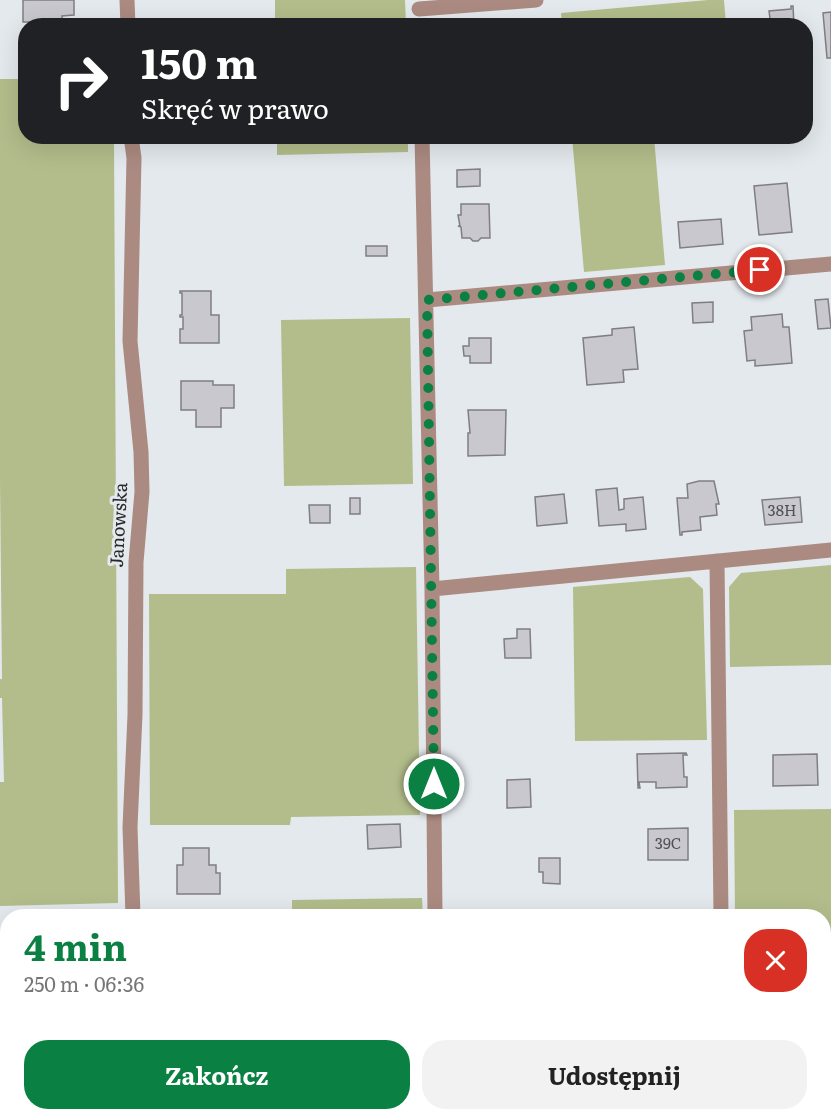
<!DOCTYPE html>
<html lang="pl">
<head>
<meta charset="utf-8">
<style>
	body { margin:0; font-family:Literata,serif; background:#f2f2f2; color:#222; height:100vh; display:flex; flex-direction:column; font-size:22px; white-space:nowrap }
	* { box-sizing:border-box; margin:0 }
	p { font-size:20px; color:#767676 }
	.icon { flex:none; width:33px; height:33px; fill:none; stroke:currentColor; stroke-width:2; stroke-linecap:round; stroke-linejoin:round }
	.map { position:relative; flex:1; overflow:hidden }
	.details { position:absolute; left:0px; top:909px; width:831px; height:212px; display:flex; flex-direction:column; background:#fff; border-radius:24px 24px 0 0; box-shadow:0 6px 24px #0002 }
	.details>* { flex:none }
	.hud { position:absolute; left:18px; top:18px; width:795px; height:126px; border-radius:24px; box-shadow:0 6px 24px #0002; background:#202124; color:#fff; overflow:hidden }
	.pin { position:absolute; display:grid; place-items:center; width:51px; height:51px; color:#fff; margin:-26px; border:3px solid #fff; border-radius:50%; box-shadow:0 2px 6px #0007 }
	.me { position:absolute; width:66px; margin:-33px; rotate:0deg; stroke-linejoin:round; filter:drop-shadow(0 0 4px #0008) }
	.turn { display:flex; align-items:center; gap:21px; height:126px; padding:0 24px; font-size:27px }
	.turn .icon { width:78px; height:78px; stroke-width:2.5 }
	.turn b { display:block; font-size:42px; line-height:51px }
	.round { display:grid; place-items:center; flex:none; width:63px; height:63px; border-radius:24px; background:#f2f2f2 }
	.head { display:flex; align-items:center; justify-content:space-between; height:102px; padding:0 24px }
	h1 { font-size:36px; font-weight:700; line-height:45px; color:#0b8043 }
	.action { display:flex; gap:12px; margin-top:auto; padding:12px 24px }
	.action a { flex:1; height:69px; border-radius:24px; background:#0b8043; color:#fff; font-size:24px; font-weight:700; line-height:69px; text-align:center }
	.action a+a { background:#f2f2f2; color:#222 }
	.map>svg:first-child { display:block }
</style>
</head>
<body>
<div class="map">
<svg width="831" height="1120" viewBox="0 0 831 1120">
	<rect width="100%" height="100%" fill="#e4e9ed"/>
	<path fill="#b2bd8b" d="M275,0h130l1,25h-131z
		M708,0h16l2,25h-164l-1,-12z
		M0,79h25l1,57 88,1 4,766 -118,3v-124h4l-2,-84h-2v-19h2l-2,-199z
		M277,137h131v15l-131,3z
		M572,137h82l11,128 -81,7z
		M410,318l3,166 -129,2 -3,-166z
		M831,565v100l-101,2 -1,-80 12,-14z
		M416,567l4,248 -129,2 -1,8h-140l-1,-231h137v-25z
		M690,577l13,12 4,151 -132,1 -2,-154z
		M831,809v214h-7v-107h-89l-1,-106z
		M422,898l1,18h-131v-16z
		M824,1050h7l-4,70h-161v-7h158z
		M294,1113h193v7h-193z"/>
	<path fill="#c9c8ce" stroke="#7f7e83" stroke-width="1.5" d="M23,0h51v15l-12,1 1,10h-28v-4h-12z
		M791,6h2l1,20h-23l-2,-15 22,-2z
		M831,12v46h-4l-4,-45z
		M480,169v17l-23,1v-17z
		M787,183l5,49 -33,3 -5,-49z
		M461,204h28l1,34h-9l-3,3h-5l-3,-3h-8l-1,-11 -3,-1h2l-2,-11h3z
		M721,219l2,25 -43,4 -2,-26z
		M366,246h21v10h-21z
		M180,291h31v24h8v28h-39v-14h3v-12h-3v-2h2v-22h-2z
		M828,299l3,29 -13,1 -3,-29z
		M713,302v20l-20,1 -1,-20z
		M782,314l1,13h6l3,36 -37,3v-6l-8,1 -3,-30 8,-1 -1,-13z
		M634,327l4,42 -15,1 1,12 -37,3 -4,-47 29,-3v-6z
		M469,338h22v25h-21v-7h-6l-1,-10h6z
		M181,381h32v4h21v23h-13v19h-25v-17h-15z
		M468,410h38l-1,45 -37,1v-23h2z
		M699,481h15l5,23h-3l1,11 -17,2 1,13 -19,2v3h-2l-3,-37h11l-1,-14z
		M617,488l2,22 5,-1v-10l19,-2 3,32 -20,2v-7l-27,2 -3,-36z
		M564,494l3,29 -30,3 -2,-29z
		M800,497l2,25 -37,3 -3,-25z
		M350,498h10v16h-10z
		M309,505h21v18h-20z
		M517,629h13l1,29h-26l-1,-19 13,-1z
		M686,753l1,2h-4l1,22h3v10l-31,1v-6h-17l1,6h-2l-1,-34z
		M817,754l1,31 -45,1v-31z
		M530,779l1,28 -24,1v-28z
		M400,824l1,23 -33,2 -1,-24z
		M688,828v32h-40v-31z
		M183,848h26v17h7v8h4v21h-43v-29h6z
		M539,858h21v26l-17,-1v-11h-4z
		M178,1113h32v7h-32z
		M521,1113h22v7h-22z
		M610,1113h36v6l-36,1z"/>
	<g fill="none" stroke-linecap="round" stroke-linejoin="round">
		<path stroke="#ab8a81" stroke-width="15" d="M127,0l1,26
			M419,9l117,-9
			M131,136l3,22 -4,183 11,111 1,40 -6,70 -1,153 -5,112 3,89
			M422,136l10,453 3,327
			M427,300l404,-36
			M717,561l4,355
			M432,589l399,-39
			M824,1037h7"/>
	</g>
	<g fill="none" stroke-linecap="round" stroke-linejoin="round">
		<path stroke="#0b8043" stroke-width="10" stroke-dasharray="0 18" d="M434,784l-7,-484 333,-30"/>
	</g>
	<g text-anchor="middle" stroke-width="6" stroke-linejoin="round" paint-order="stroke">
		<g font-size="15" fill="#505154">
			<text x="782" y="516">38H</text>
			<text x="668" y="849">39C</text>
		</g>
		<g font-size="18" fill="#27292b" stroke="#e4e9ed">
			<text transform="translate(119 525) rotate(-87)" y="6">Janowska</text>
		</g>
	</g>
</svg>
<div class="pin" style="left:760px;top:270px;background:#d93025"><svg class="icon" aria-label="arrive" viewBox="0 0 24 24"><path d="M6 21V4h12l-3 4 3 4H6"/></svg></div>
<svg class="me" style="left:434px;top:784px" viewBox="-20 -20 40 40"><circle r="17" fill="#0b8043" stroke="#fff" stroke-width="3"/><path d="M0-11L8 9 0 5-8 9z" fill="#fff"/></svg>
<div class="hud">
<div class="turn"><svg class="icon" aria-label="right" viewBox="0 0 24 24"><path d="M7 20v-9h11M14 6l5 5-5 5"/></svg><div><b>150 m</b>Skręć w prawo</div></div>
</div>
<section class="details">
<div class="head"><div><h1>4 min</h1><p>250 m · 06:36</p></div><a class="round" style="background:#d93025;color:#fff"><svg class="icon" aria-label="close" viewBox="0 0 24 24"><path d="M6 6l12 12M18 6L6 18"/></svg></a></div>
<div class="action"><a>Zakończ</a><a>Udostępnij</a></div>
</section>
</div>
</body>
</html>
